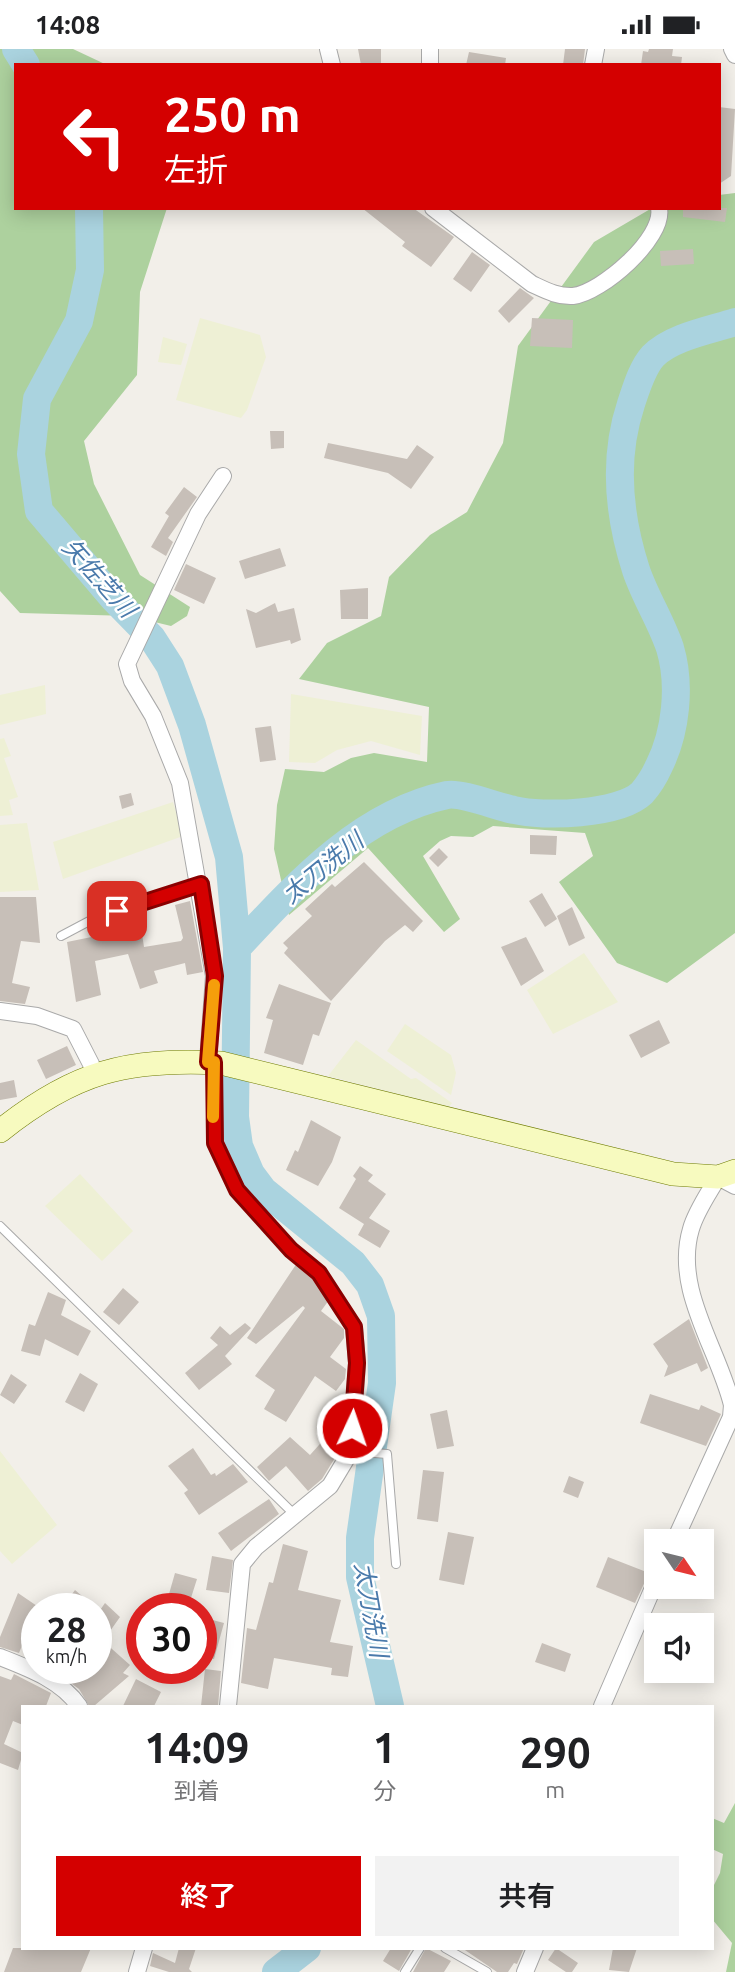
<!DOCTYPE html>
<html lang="ja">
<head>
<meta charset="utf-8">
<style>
	body { margin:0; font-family:Ubuntu,"Noto Sans JP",sans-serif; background:#f2f2f2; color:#202124; height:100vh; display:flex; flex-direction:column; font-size:26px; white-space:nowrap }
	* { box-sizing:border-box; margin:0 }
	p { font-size:23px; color:#757577 }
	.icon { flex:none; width:38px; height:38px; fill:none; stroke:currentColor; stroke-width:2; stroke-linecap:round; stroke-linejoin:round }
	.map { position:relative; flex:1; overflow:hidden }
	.side { position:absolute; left:21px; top:1656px; width:693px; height:245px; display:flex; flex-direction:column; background:#fff; border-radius:0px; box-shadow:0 4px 18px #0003 }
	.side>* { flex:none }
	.guide { position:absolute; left:14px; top:14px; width:707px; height:147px; border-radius:0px; box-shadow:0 4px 18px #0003; background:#d40000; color:#fff; overflow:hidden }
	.needle { width:46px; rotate:125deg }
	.controls { position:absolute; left:644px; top:1480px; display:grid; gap:14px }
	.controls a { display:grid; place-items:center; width:70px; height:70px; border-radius:0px; background:#fff; box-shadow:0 4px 18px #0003; font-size:35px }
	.speed { position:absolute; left:21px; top:1544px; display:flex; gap:14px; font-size:35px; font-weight:700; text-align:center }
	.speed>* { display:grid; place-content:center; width:91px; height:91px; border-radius:50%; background:#fff; box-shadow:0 4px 18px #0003; line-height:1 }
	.speed small { font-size:18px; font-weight:400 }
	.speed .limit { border:10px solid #d22; background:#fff; color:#111 }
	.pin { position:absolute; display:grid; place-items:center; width:60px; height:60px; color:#fff; margin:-30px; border-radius:14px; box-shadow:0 4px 10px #0006 }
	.me { position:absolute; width:77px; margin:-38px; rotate:3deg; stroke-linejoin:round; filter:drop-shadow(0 0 5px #0008) }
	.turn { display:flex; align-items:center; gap:24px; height:147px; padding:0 35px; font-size:32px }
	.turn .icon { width:91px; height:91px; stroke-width:2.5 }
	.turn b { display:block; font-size:49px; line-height:60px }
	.eta { display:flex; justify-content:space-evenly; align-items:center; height:119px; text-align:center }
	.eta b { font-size:42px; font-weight:600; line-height:49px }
	.action { display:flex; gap:14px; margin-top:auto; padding:14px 35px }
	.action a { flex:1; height:80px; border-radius:0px; background:#d40000; color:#fff; font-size:28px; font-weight:600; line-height:80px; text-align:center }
	.action a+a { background:#f2f2f2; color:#202124 }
	.status { display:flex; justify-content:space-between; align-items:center; height:49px; padding:0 35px; background:#fff; direction:ltr }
	.status svg { height:19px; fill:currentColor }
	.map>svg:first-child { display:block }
</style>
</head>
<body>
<div class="status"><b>14:08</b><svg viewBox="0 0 49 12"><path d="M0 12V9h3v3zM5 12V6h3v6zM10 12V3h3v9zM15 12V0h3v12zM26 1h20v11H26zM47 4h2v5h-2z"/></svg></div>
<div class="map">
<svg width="735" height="1923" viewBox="0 0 735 1923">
	<rect width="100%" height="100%" fill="#f2efe9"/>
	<path fill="#eef0d5" d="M200,269l60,17 6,22 -19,53 -6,8 -65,-18z
		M163,288l24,7 -6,21 -23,-3z
		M45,636l1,29 -46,11v-30z
		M291,645l131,22 -2,39 -49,-14 -34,9 -22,13 -26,-1z
		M4,689l7,18 -7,2 14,39 -9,3 4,15 -13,1v-77z
		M173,753l10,34 -120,43 -10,-37z
		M27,774l12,67 -39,2v-67z
		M584,904l34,49 -65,32 -26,-44z
		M405,975l46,31 5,18 -5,22 -64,-44z
		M356,991l55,39 5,-1 36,25 -3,4 -121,-31z
		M80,1125l53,57 -31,30 -57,-55z
		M0,1402l57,74 -45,39 -12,-13z"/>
	<path fill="#add19e" d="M0,0h73l34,16h-91v143h151l-27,84 -3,83 -53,66 10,43 46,91 50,32 -3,9 -16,10 -41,-10 -110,-3 -20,-22z
		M735,144v740l-68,50 -50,-20 -58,-81 34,-26 -8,-23 -92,-7 -20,11 -22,-1 -11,5 -17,15 37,63 -16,13 -76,-84 -79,67 -15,-66 3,-44 8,-36 39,3 27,-14 23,-5 53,9 2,-55 -130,-28 28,-36 54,-27 8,-39 41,-42 37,-23 36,-69 15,-97 76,-104 58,-34h67v-13z
		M735,1754v169h-9l6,-29 -20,-24v-30l8,-16 3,-19 -11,-5v-31l12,5z"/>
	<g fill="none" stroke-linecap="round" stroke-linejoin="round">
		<path stroke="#aad3df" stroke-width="28" d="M16,0l10,16
			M89,159l1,62 -11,51 -42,78 -6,55 8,57 74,87 39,40 18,28 22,59 37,132 8,91 -2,169 4,29 12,28 12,16 90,73 17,22 11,31 1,67 -22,155v39l30,129
			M237,899c58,-62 123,-135 210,-153 14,-3 51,12 67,15 29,7 105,5 128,-17 6,-7 13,-18 17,-27 17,-34 22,-81 11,-118 -9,-27 -25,-51 -34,-78 -17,-53 -23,-112 -5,-166 5,-15 11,-36 22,-48 18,-19 57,-26 82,-34
			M276,1923l31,-24"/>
	</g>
	<path fill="#c7bfb8" d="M358,0h23v16h-20z
		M565,0h20l-2,16h-20z
		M649,0h24l-1,7 10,1 -1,8h-40l2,-14 5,1z
		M469,3l37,6 -1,7h-39z
		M719,58l16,2 -4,67 -12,8z
		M362,159h51l41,29 -23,30 -29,-21 3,-4z
		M683,159h44l-2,14 -42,-5z
		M693,200l1,15 -33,2 -1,-15z
		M472,203l18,13 -19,27 -18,-13z
		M520,239l14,10 -25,25 -11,-12z
		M532,269l41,2 -1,28 -42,-2z
		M270,382h14v17l-13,1z
		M328,394l79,16 10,-14 17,12 -23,32 -23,-16 -64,-15z
		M184,438l13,10 -29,41 5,4 -7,14 -15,-9 18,-31 -4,-3z
		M280,499l6,18 -41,13 -6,-18z
		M186,515l30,14 -12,26 -30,-14z
		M368,539v31h-27l-1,-29z
		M275,554l3,9 16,-4 7,32 -10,4 -1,-4 -34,8 -10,-39 10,4z
		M271,677l5,34 -16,2 -5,-34z
		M131,744l3,12 -12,4 -3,-13z
		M530,786l27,1 -1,19 -26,-1z
		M439,799l9,9 -10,10 -9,-9z
		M364,813l59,59 -10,11 -8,-7 -20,16 -54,60 -47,-48 4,-5 -5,-5 29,-27 -7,-7 27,-25 3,3z
		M542,844l15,26 -12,8 -16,-26z
		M0,848h36l4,46 -19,-2 -9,42 18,4 -5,17 -25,-3z
		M190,852l13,71 -16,3 -2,-12 -31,8 4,12 -18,6 -12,-35 -33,7 6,34 -25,7 -9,-60 54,-11 1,5 20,-2 2,13 37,-6 2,-3 -8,-33z
		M572,858l13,31 -16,8 -12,-30z
		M526,888l18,34 -23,15 -20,-39z
		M279,935l52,19 -12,33 -6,-2 -10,31 -39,-12 9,-33 -7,-2z
		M659,971l11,23 -29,15 -12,-23z
		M67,997l9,19 -30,14 -9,-19z
		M14,1031l3,17 -17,3v-17z
		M311,1071l30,17 -9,25 -14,24 -32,-16 9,-20 3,2z
		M360,1117l13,9 -5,6 18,13 -17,24 21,13 -10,17 -22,-13 6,-11 -25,-16 17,-29 -3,-3z
		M297,1214l21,20 11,17 -8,11 23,18v9l-14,19 16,12 -1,10 -9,12 -21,-15 -29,46 -22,-13 11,-19 -20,-14 50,-68 -2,-2 -47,38 -9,-6z
		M123,1239l16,14 -20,23 -16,-13z
		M48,1243l18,8 -5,15 30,16 -13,25 -33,-17 -5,17 -19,-5 8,-27 6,2z
		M689,1270l19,49 -7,4 -4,-9 -33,14 4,-11 -15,-22z
		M245,1274l6,5 -26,28 7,8 -33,26 -14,-17 33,-28 -8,-7 10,-12 10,9z
		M80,1324l18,11 -14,28 -19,-10z
		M11,1325l16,11 -13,19 -14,-9z
		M650,1345l49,16 2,-5 20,9 -15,32 -66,-23z
		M447,1361l7,36 -17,3 -7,-35z
		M336,1377l6,5 -1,17 -19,31 -14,12 -22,-25 -17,15 -12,-14 33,-30 20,18z
		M193,1399l18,27 4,-2 1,3 17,-12 15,18 -49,33 -15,-22 4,-3 -20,-24z
		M423,1421l21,2 -6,50 -21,-3z
		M569,1427l15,6 -6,16 -15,-6z
		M269,1450l10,15 -48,37 -13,-18z
		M448,1483l26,5 -10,48 -25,-5z
		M283,1495l25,7 -10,39 43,10 -11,42 23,4 -5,31 -17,-2 1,-7 -58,-10 -6,31 -27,-6 6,-55 9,2 13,-48 4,1z
		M212,1507l21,4 -4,33 -23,-3z
		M608,1508l41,16 -14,30 -39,-16z
		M175,1524l22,6 -7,22 -21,-7z
		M75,1541l21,18h-34z
		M18,1544l19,13v46l-14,-9 -4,10 -19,-6v-10z
		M105,1554l15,14 -17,24 27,24 -7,8 6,3 -35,30h-5l-10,-17 -29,-21h46v-52z
		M201,1568l23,6 -10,36 -13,-3z
		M542,1594l29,11 -6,18 -30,-10z
		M205,1620l16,2 -3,35h-17z
		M14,1625l37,19 -5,13h-23v19l-10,-4 -9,23 19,9 -5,17 -18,-7v-87l11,4z
		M136,1630l25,13 -7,14h-31z
		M13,1899h78l-10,24h-77z
		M179,1899h17l-7,21 3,3h-23l-19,-6 3,-13 22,10z
		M391,1899h21l-13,23 -16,-10z
		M426,1899l25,13 -7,11h-31z
		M462,1899h62l-7,16 -3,-1 -6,9h-11z
		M556,1899l22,15 -6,9h-6l-18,-12z
		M613,1899h24l-8,24 -20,-2z"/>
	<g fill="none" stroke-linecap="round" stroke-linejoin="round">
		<g stroke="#a9a9a9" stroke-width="10">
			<path id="lane" d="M61,887l34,-18 103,-33
				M214,1015l1,79 22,47 54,60 28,23 35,54
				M0,1177l296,290
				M351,1402l36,3 9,110
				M445,1899l42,24
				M405,1923l15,-24"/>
		</g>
		<g stroke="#a9a9a9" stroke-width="18">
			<path id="street" d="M328,0l4,16
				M430,0v16
				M732,0l3,6
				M593,16l3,-16
				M433,159l99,76c13,6 26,13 41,12 28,-3 92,-58 86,-88
				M0,962l37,5 36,13 18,35 2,10
				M208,1013l6,-86 -34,-193 -27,-67 -21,-35 -5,-17 71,-150 25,-38
				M674,1493l57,-125 1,-12c-14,-57 -59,-116 -41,-176 5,-18 18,-36 27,-52l17,9
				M0,1608c28,11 61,23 79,49
				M228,1657l14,-142 14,-17 74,-61 21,-35 6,-88 -3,-36
				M602,1657l54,-125
				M137,1923l7,-24
				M525,1923l10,-24"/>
		</g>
		<g stroke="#707d05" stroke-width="24">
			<path id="secondary" d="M0,1082c74,-59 126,-73 221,-68l452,111 45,3 17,-6"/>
		</g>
		<use href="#lane" stroke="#fff" stroke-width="8"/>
		<use href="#street" stroke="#fff" stroke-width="16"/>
		<use href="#secondary" stroke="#f7fabf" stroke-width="23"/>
	</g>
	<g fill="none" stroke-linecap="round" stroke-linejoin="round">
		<g stroke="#8a0000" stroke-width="18">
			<path id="route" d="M117,862l84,-27 14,92 -7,86h6l1,81 22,47 54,60 28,23 35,54 3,36 -5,65"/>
		</g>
		<use href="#route" stroke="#d40000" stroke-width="12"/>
		<path stroke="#f59e0b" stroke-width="12" d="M213,1068l1,-55h-6l6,-77"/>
	</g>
	<g text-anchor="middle" stroke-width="5" stroke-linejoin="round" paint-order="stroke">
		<g font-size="24" font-style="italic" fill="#4a7aab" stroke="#fff">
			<text transform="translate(99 529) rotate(48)" y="8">矢佐芝川</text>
			<text transform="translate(323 819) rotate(-39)" y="8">太刀洗川</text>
			<text transform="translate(371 1561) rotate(80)" y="8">太刀洗川</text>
		</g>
	</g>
</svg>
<div class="controls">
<a><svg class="needle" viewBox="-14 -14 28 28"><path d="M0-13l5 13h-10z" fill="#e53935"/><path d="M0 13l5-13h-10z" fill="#757577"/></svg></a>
<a><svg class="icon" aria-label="sound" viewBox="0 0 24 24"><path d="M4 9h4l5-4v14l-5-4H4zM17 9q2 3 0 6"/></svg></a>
</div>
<div class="speed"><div>28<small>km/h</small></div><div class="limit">30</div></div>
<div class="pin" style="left:117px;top:862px;background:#d93025"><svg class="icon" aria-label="arrive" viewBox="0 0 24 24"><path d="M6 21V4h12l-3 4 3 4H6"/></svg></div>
<svg class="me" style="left:352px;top:1379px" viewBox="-20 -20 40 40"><circle r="17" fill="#d40000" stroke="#fff" stroke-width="3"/><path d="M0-11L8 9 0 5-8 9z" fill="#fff"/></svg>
<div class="guide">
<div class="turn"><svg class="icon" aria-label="left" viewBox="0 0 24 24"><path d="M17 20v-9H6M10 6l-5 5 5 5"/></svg><div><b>250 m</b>左折</div></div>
</div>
<section class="side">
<div class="eta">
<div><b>14:09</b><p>到着</p></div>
<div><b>1</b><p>分</p></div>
<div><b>290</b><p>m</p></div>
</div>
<div class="action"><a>終了</a><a>共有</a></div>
</section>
</div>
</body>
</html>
